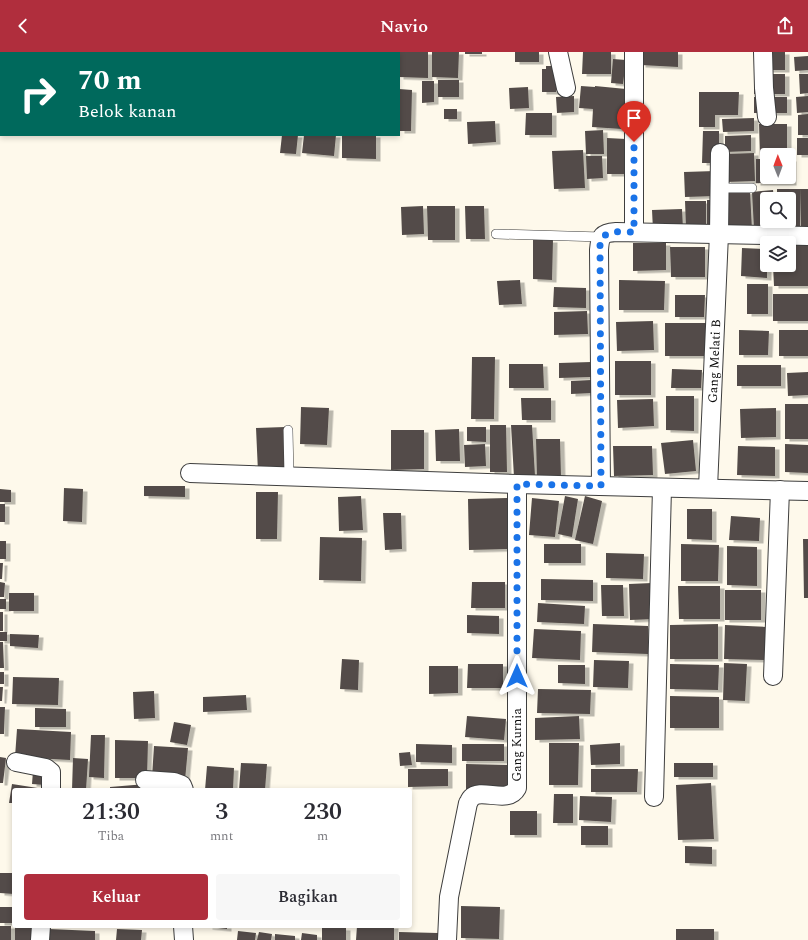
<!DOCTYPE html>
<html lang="id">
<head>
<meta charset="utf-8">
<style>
	body { margin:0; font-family:Spectral,serif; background:#f7f7f7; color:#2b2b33; height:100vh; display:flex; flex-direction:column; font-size:15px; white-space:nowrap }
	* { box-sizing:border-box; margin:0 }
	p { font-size:13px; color:#7c7c81 }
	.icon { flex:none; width:22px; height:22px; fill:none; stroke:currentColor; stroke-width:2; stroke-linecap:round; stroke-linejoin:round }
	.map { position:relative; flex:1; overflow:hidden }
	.sheet { position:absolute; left:12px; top:736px; width:400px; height:140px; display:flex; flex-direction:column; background:#fff; border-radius:4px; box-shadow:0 2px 6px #0003 }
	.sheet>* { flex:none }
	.top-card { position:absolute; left:0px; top:0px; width:400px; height:84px; box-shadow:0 2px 6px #0003; background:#00695c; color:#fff; overflow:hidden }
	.needle { width:26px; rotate:359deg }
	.fabs { position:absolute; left:760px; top:96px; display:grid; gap:8px }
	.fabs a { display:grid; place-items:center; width:36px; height:36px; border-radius:4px; background:#fff; box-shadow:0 2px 6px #0003; font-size:20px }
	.pin { position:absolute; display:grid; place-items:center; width:34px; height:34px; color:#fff; margin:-41px -17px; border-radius:50% 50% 50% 0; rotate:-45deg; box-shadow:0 0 4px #0007 }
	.pin .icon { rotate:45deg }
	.me { position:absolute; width:44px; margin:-22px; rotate:0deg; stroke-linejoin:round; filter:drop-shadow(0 0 3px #0008) }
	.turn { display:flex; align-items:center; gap:14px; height:84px; padding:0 12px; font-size:18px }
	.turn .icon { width:52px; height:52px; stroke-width:2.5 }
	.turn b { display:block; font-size:28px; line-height:34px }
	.eta { display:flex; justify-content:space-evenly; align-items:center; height:68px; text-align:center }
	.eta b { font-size:24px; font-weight:600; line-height:28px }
	.primary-button { display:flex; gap:8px; margin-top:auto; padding:8px 12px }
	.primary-button a { flex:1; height:46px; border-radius:4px; background:#b02e3d; color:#fff; font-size:16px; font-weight:600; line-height:46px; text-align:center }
	.primary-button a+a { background:#f7f7f7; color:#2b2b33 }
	header { display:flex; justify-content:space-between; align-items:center; height:52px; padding:0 12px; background:#b02e3d; color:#fff; font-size:18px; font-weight:600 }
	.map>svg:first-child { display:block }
</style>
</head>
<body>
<header><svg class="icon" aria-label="back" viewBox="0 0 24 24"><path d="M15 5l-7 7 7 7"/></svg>Navio<svg class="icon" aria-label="share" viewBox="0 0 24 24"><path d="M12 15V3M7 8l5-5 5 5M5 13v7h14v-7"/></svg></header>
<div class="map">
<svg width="808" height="888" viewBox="0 0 808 888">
	<defs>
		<filter id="shadow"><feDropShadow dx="4.5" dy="2.5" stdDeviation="0" flood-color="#0004"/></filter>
	</defs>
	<rect width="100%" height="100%" fill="#fef9eb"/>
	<path fill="#534c48" filter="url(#shadow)" d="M400,0h28v26l-29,-1z
		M432,0h27l-1,26 -26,-1z
		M465,0h17v2h-17z
		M515,0h24v10h-24z
		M583,0h28v22h-29z
		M642,0h36v15l-37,-2z
		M754,0h31v18h-30z
		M808,4v14l-13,1 -1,-14z
		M613,7l13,1 -3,24 -12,-1z
		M546,14h10v26h-14v-23h4z
		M754,22h31v20h-31z
		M799,22h9v19l-8,1z
		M438,28h21v17h-21z
		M422,29h12v21l-12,1z
		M581,34l14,1v-1l31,3 -4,40 -30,-2 1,-18 -14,-1z
		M528,35l1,21 -19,1 -1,-21z
		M399,37l13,1 -1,41h-11z
		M699,40h40l-1,23h-23v12h-16z
		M574,44v16l-17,1 -1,-16z
		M808,44v16l-11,1 -1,-16z
		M754,45h33v16h-33z
		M444,57h13v10h-13z
		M526,61h26v22h-27z
		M808,62v21h-10v-20z
		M754,66v13l-31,1 -1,-13z
		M495,69l1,21 -28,2 -1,-22z
		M759,72h28v31h-20v3h-7z
		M603,78l1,24h-18l-1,-23z
		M703,79h16v32h-17z
		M282,83h16l-2,19 -16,-1z
		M304,83h32l-2,21 -32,-3z
		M342,83h34v24l-34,-1z
		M751,83v16l-26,1v-16z
		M607,86l19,1 -1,35h-18z
		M797,86h11v17h-11z
		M583,98l2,38 -31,1 -2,-38z
		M754,101l1,28 -29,1 -1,-28z
		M586,104h16l1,22 -16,1z
		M756,107h11v18h22v-18h3v24h-36z
		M715,119l1,25 -31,1 -1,-25z
		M777,137h23v39h-23v-7h12v-22h-12z
		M800,137h8v39h-7z
		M773,138l1,9h-7v22h8v6l-21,2 -2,-37z
		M750,139l2,39 -25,1 -2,-38z
		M707,148h10l1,27h-11z
		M685,149h21v27h-20z
		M423,154l1,28 -22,1 -1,-28z
		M427,154h28v34h-27z
		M465,154h19l1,33h-19z
		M682,157l1,20 -30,1 -1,-20z
		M533,188h20l-1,40 -19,-1z
		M633,191h33v27l-33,1z
		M789,192h19v42h-34l-1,-21h16z
		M670,195h35v30h-34z
		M742,196l25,1v29l-26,-2z
		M520,228l2,24 -23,1 -2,-24z
		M619,228l46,1 -1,29h-45z
		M747,232h21v30h-21z
		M554,235l32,1v20l-33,-1z
		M773,242h35v27h-35z
		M675,243h30l-1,22h-29z
		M587,259l1,23 -34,1v-23z
		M653,269l1,29 -37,1 -1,-29z
		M665,271h41v33h-41z
		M739,278l30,1 -1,24h-29z
		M779,278h29v26h-29z
		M472,305h23l-1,62h-23z
		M615,309h36v34h-36z
		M591,310v15l-32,1v-15z
		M509,312h34l1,24h-35z
		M737,313h44v21h-44z
		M672,317l30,1 -1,18h-30z
		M808,320v23l-20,1 -1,-23z
		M591,328l1,13 -21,1v-13z
		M666,344h28v35l-28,-1z
		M521,346h30v22h-29z
		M653,347l1,27 -36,2 -1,-28z
		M785,352h23v35h-23z
		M301,355l28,1 -2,37 -27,-1z
		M776,356v29l-35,1 -1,-29z
		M490,373h16l1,47h-17z
		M511,373h21l3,51 -21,1z
		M285,375l2,44 -29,1 -2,-44z
		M467,375h19v15l-19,-1z
		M459,377l1,32h-24l-1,-31z
		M391,378h33v39l-33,1z
		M536,387h24l1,38 -24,1z
		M693,388l3,31 -31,3 -4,-31z
		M485,392l1,22 -21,1 -1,-22z
		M785,392l23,1v28l-23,-1z
		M613,394h39l1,29 -39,1z
		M738,394l37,1v29l-38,-1z
		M144,434h41v11l-41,-1z
		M64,436l19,1 -1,33 -19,-1z
		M0,437l11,1v12h-11z
		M256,440h22l-1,47h-21z
		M361,444l2,34 -24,1 -1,-34z
		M565,444l13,3 -6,38 -14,-3z
		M585,444l17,5 -9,43 -18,-4z
		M507,446l1,51 -39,1 -1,-51z
		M532,446l27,3 -4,36 -26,-2z
		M0,452h5v18h-5z
		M687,457h25v31l-25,-1z
		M383,461h18l1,36 -17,1z
		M731,464l29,2 -1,23 -30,-1z
		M320,485l42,1 -1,43 -42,-1z
		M803,487h5v59h-4z
		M0,489h6v18h-6z
		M544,492h37v19h-37z
		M681,492l38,1 -1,36h-37z
		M727,494l30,1v39l-30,-1z
		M606,501l38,1 -1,25 -37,-1z
		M0,511h3l-1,16h-2z
		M541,527l52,1v21l-52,-1z
		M0,530l5,1 -1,14h-4z
		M472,530h33v26h-34z
		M652,531l2,36 -24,1 -1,-36z
		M601,533h22l1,31h-22z
		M678,534h42v33h-41z
		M725,538h36v30h-36z
		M9,541h25v18h-25z
		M0,547h6v10h-6z
		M538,551l47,3 -1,18 -47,-2z
		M0,560h3v19h-3z
		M467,563l32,1v18l-32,-1z
		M593,572l55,2v28l-56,-2z
		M718,572v35h-48v-34z
		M725,573l42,2 -2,33 -41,-1z
		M534,577l47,2 -1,29 -48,-2z
		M0,580h7v9h-7z
		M10,582l29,1 -1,13 -28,-2z
		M0,590h3l1,26h-4z
		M342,607l17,1 -1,30 -18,-1z
		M594,608l35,1 -1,27 -35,-1z
		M724,611l23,1 -2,37 -22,-1z
		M468,612h35v24h-36z
		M670,612l49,1 -1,25 -48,-1z
		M558,613h27v19l-27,-1z
		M429,614h29v27l-29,1z
		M0,620h4v12h-4z
		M13,625l46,1 -1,27 -46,-1z
		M0,635h3l-1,14h-2z
		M538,637l53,1 -1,24 -53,-1z
		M154,639l1,27 -21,1 -1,-27z
		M246,643l1,15 -44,2v-15z
		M670,644l49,1v31h-49z
		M0,655h5l-1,27h-4z
		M35,656l31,1v18h-31z
		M467,664l39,3 -2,21 -39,-3z
		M579,664l1,23 -45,1v-22z
		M174,670l17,3 -4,20 -17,-3z
		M17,677l54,3 -1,28 -55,-3z
		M91,683h14l-1,43 -15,-1z
		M115,688l33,1 -1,37h-32z
		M549,691h30l-1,42h-29z
		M620,691v21l-29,1 -1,-20z
		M416,692l36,1v18l-36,-1z
		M462,692h42v17h-42z
		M154,694l34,2 -3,32 -33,-3z
		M410,700l2,13 -12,1 -1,-13z
		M0,705l6,1 -3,25h-3z
		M73,706l15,1 -2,31h-14z
		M241,711l26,1 -2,26h-26z
		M674,711h39v14h-39z
		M466,712l45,1v26h-45z
		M207,714l27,2 -1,22h-28z
		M408,717h40v17l-40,1z
		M591,717h47l-1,23h-46z
		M33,719l13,2 -1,12 -13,-1z
		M711,731l3,56 -36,1 -2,-55z
		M12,732l32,5v1h-30v13h-5z
		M146,732v6h-36v-3z
		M554,742h19v29h-20z
		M580,744l32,1 -1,25 -32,-2z
		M510,759h27v24h-27z
		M581,774h27v19h-27z
		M685,794l27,1v17l-27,-1z
		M0,821h14v21l-14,-1z
		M461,854l39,1 -1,32 -38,-1z
		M0,855h12v16h-12z
		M0,874h11v14h-11z
		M15,874h24v14h-24z
		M208,874h19v3l-19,-2z
		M322,874l24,2v12h-24z
		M357,874h37v14h-38z
		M49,877l46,2v9h-46z
		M117,877l25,1 -1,10h-25z
		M676,877h38v11h-38z
		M238,879l18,2 -1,7h-18z
		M259,880l13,2 -1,6h-14z
		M399,880l39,1v7h-39z
		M302,881l15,2v5h-16z
		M275,882l20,2v4h-20z"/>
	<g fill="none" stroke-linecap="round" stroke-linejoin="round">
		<g stroke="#3e3e3e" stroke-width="10">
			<path id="lane" d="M284,1v-1
				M719,136h33
				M496,182l106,3
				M288,378l1,46"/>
		</g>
		<g stroke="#3e3e3e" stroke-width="20">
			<g id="street">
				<path d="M558,0l8,36"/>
				<path d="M634,0v180"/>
				<path d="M763,0l1,36 3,29"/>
				<path d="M203,1v-1"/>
				<path d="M190,421l327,11 291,7"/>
				<path d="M601,434l-2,-236c1,-14 3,-17 17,-18l192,4"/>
				<path id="s1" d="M708,436l11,-254 1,-81"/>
				<path d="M773,624l7,-186"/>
				<path d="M16,710l30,6 5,4v18"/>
				<path d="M145,728l29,2 8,3 2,5"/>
				<path d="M654,745l8,-309"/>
				<path d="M183,874l1,14"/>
				<path d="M40,888l1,-14"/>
				<path d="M447,888l2,-43 19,-94c1,-1 2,-4 3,-5 10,-11 37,7 46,-10v-304"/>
			</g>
		</g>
		<use href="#lane" stroke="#fff" stroke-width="9"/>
		<use href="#street" stroke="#fff" stroke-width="18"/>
	</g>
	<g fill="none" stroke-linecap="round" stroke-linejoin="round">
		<path stroke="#1a73e8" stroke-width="7" stroke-dasharray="0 12.6" d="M517,624v-192l84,2 -1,-245c6,-12 23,-9 34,-9v-90"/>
	</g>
	<g text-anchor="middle" stroke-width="4" stroke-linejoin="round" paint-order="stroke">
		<g font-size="13" fill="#0b0b0b" stroke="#fff">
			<text dy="5" stroke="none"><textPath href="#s1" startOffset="127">Gang Melati B</textPath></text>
			<text transform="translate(516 693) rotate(-90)" y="5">Gang Kurnia</text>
		</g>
	</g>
</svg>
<div class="fabs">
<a><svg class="needle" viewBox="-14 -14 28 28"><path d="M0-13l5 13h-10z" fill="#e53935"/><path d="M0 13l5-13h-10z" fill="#7c7c81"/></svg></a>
<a><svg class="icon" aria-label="search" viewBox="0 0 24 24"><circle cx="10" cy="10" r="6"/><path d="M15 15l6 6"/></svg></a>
<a><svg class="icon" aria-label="layers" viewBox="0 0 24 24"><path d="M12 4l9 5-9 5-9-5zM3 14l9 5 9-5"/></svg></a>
</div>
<div class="pin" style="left:634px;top:90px;background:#d93025"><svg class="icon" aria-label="arrive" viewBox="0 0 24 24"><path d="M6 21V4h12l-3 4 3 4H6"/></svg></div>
<svg class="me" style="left:517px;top:624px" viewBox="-20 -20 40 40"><path d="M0-17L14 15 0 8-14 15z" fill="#1a73e8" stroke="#fff" stroke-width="4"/></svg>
<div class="top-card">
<div class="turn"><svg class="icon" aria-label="right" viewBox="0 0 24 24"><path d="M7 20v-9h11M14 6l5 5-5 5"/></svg><div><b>70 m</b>Belok kanan</div></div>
</div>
<section class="sheet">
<div class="eta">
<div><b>21:30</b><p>Tiba</p></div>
<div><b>3</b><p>mnt</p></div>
<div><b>230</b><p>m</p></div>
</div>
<div class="primary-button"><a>Keluar</a><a>Bagikan</a></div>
</section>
</div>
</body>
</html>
